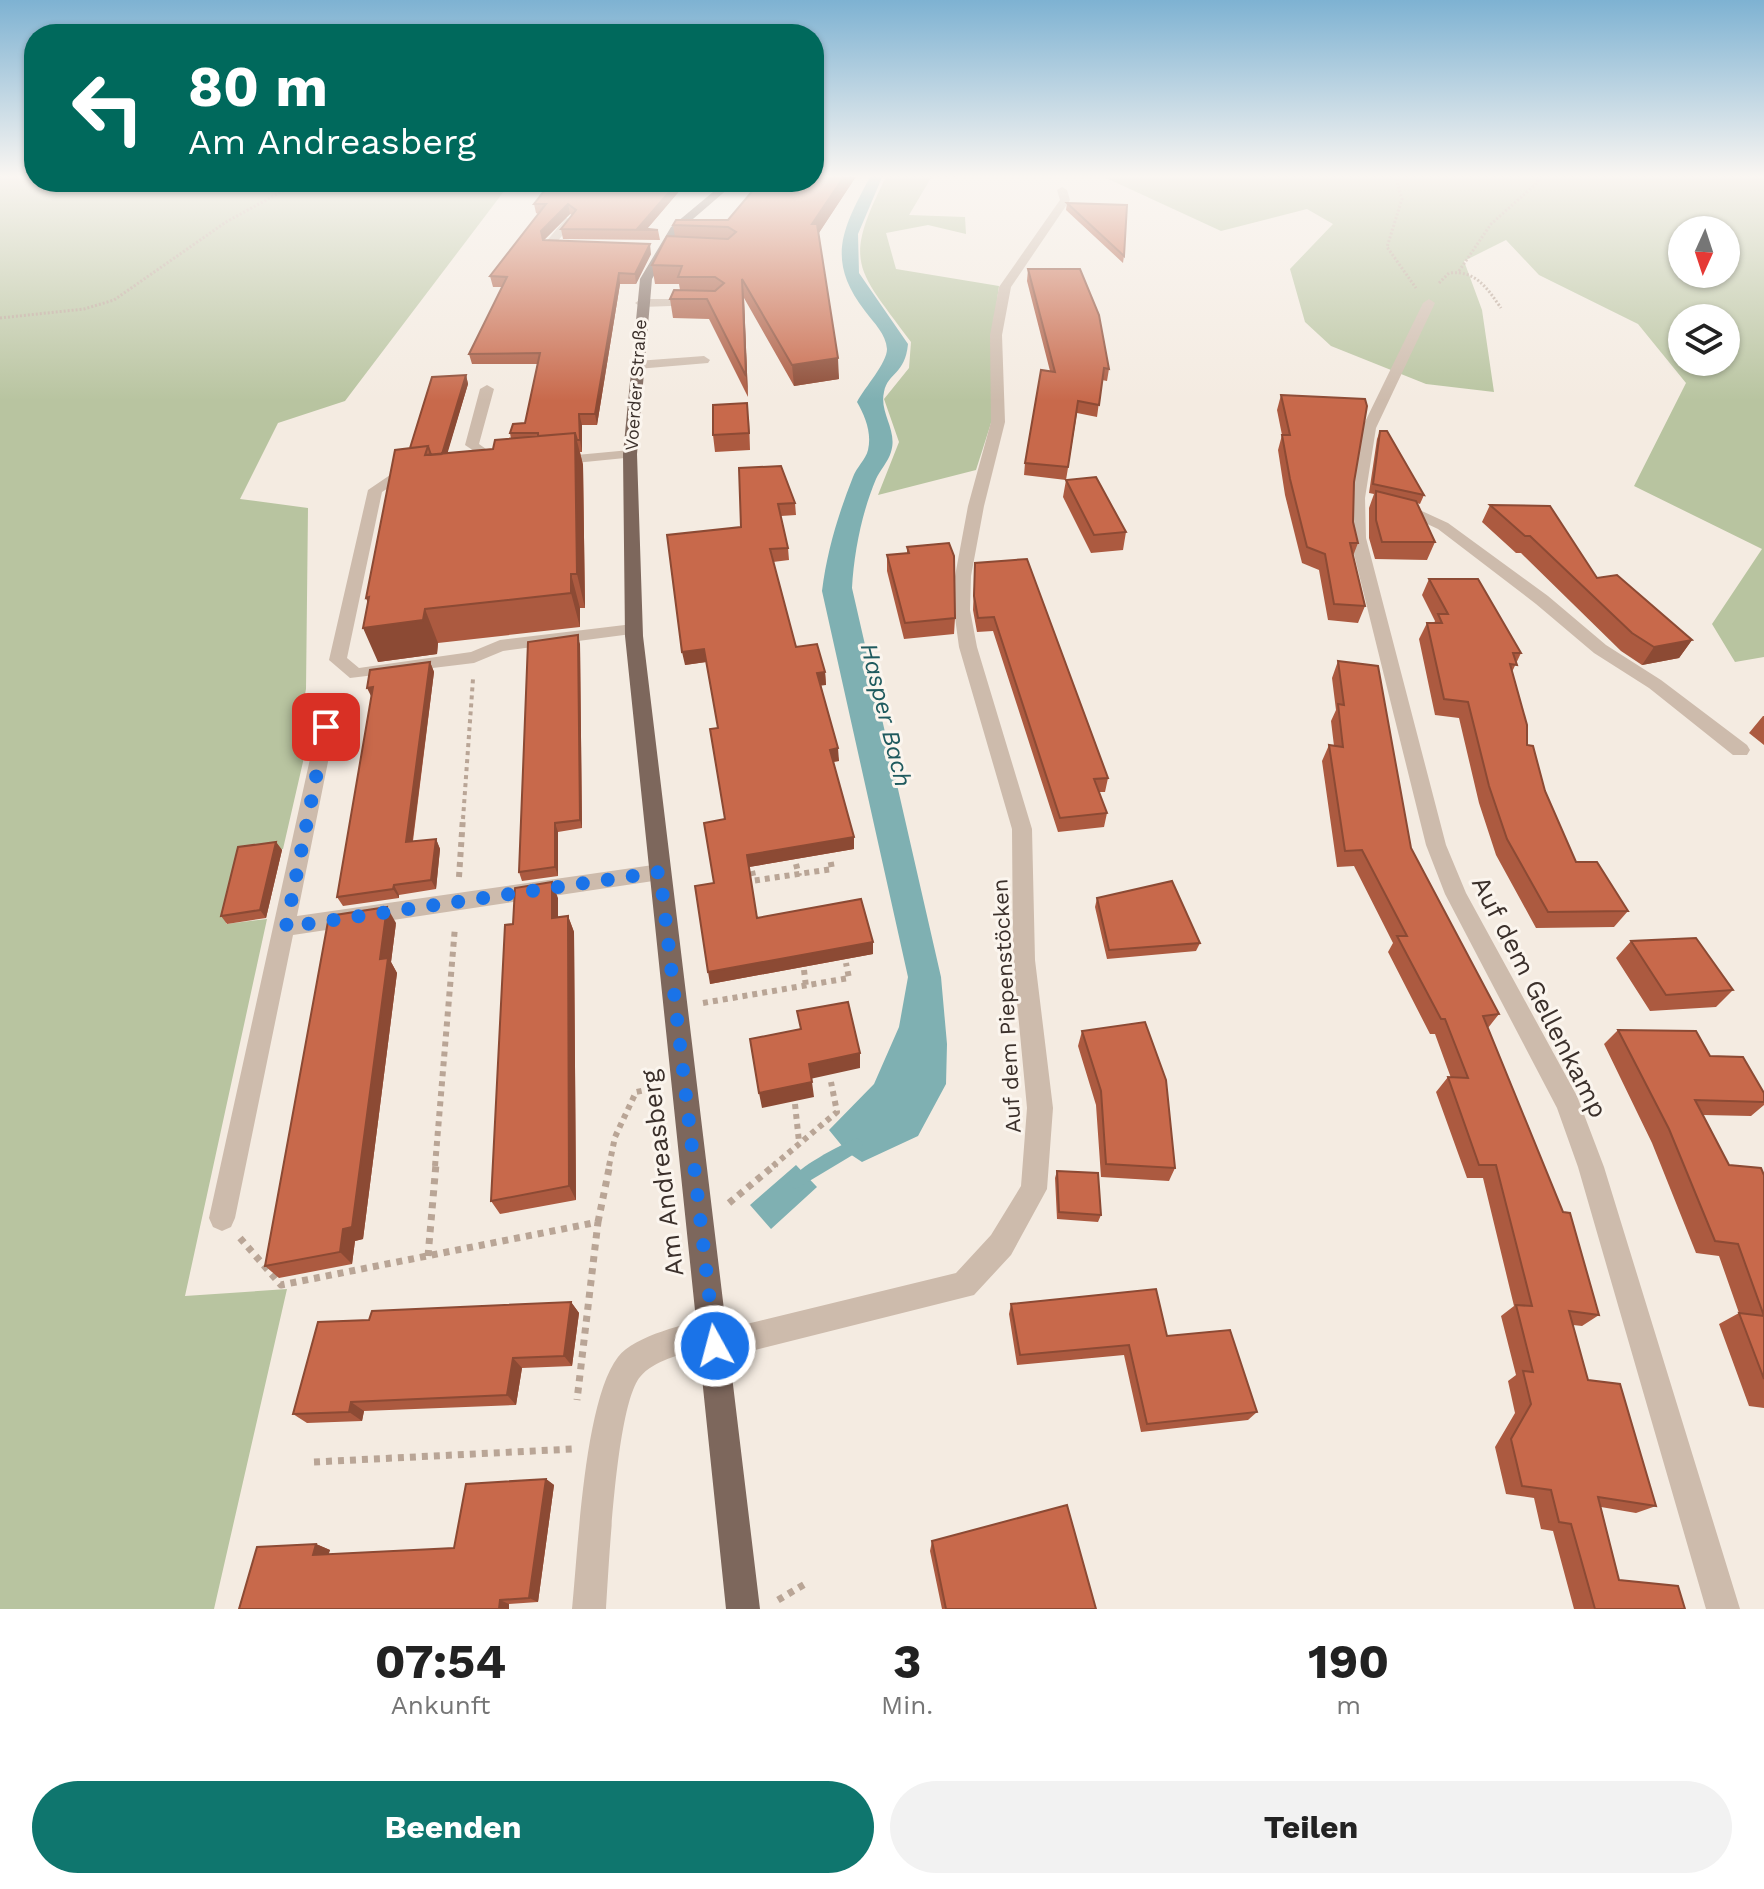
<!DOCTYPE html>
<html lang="de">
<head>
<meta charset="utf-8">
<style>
	body { margin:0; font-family:"Work Sans",sans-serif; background:#f2f2f2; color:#222; height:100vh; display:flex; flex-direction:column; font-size:30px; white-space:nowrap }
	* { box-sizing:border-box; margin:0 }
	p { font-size:26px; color:#767676 }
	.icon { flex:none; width:44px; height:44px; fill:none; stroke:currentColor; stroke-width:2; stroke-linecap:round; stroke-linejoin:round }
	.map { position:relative; height:1609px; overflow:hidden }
	.panel { display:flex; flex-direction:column; background:#fff; flex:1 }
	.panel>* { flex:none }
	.top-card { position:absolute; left:24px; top:24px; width:800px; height:168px; border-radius:32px; box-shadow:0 2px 6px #0004; background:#00695c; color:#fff; overflow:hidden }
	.needle { width:52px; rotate:183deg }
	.fabs { position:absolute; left:1668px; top:216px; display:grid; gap:16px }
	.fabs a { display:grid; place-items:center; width:72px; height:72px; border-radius:50%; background:#fff; box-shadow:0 2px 6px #0004; font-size:40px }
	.pin { position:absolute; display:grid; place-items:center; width:68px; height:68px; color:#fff; margin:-34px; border-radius:16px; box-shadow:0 4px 12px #0006 }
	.me { position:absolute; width:88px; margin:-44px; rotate:353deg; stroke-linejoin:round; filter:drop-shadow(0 0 6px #0008) }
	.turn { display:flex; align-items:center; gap:28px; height:168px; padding:0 32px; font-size:36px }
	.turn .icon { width:104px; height:104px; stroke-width:2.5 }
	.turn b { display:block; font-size:56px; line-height:68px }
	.eta { display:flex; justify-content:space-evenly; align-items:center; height:136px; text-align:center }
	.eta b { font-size:48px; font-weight:700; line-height:56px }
	.button { display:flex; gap:16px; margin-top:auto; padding:16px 32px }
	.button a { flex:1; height:92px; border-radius:48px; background:#0f766e; color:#fff; font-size:32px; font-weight:700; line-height:92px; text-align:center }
	.button a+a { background:#f2f2f2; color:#222 }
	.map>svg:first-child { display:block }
</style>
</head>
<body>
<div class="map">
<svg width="1764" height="1609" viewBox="0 0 1764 1609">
	<rect width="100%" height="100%" fill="#f4ebe1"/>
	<path fill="#b8c4a0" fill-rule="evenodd" d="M0,175h34v7h477l-166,219 -67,22 -38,76 68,9 -2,181 -7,38h12l-28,122 -41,6 -16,69 41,-5 -82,377 102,-7 -73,320h-214z
		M887,175h94l-50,3 -22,37 56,2 1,17 -38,-9 -42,8 10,36 103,17 -8,59v78l-15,47 -98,25 21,-53 -15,-43 25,-31 2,-26c-55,-75 -69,-78 -24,-167z
		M1764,175v482l-29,5 -23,-38 50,-75 -128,-63 52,-103 -48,-59 -99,-49 -33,-35 -42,21 18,49 12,82 -68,-8 -95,-38 -26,-24 -15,-53 43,-45 -26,-15 -86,22 -117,-54zM1682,230h44v44h-44zM1682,318h44v44h-44z"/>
	<path fill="#7fb0b2" d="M871,175h12l-25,59 1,39 49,71c-3,31 -20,28 -24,48 -5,21 14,38 7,60 -3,10 -11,18 -15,27 -14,33 -22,73 -24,109l89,389 6,67 -1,40 -28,52 -56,26 -15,-10 -18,-22 45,-46 25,-57 9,-50 -86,-386c5,-40 16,-76 31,-114 3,-9 13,-18 15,-27 4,-17 -3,-34 -11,-48 8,-15 30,-39 30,-53 -1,-15 -13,-26 -22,-38 -40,-52 -22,-83 6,-136z
		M796,1165l21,22 -46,42 -21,-24z"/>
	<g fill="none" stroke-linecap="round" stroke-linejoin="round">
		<path fill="#7fb0b2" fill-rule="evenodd" d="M856,1138l5,2 2,5 -2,5 -65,39 -5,-2 -2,-5c8,-15 50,-36 67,-44z"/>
		<path stroke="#b9a596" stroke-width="3" stroke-dasharray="2 2" stroke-linecap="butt" d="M1396,179l6,20 -15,48 29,41
			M1459,271l32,-47 47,-42 -1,-7
			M1439,283l10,-10c27,-3 38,15 52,35
			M0,318l84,-9 30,-9 112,-78 73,-40"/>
		<path stroke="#b9a596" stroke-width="4" stroke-dasharray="4 4" stroke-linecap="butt" d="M463,819l10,-140"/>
		<path stroke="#b9a596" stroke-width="6" stroke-dasharray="5 5" stroke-linecap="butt" d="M796,864l3,12
			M752,871l2,9
			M459,877l4,-60
			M745,882l87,-13 -2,-11
			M804,970l2,17
			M703,1003l146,-25 -3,-15
			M795,1104l4,38
			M435,1166l20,-239
			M609,1166l6,-29 21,-45 19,-4
			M773,1166l64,-54 -6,-30"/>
		<path stroke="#b9a596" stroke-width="7" stroke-dasharray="6 6" stroke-linecap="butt" d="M729,1203l47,-39
			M598,1222l12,-58
			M240,1238l41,47 317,-63 -21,178
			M428,1256l8,-92
			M314,1462l259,-13
			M778,1600l27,-16"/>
		<path fill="#cdbbac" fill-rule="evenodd" d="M1062,187l5,3 3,10 -59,87 -9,48 3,87 -21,84 -13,70 -1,34 7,37 55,182 3,131 18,148 -6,81 -36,66 -37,40 -259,65 -10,-4 -3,-7c-20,5 -48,11 -62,28 -24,29 -31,188 -34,232h-34c6,-58 12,-208 46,-252 17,-22 69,-33 95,-40l10,4 3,8 230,-56 35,-38 30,-49 6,-78 -14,-148 -1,-131 -53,-182 -5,-37 1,-34 13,-70 23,-84 -1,-87 9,-48 61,-87 -3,-10z
			M566,218l9,2 -18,22 17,1v4h-29v-4z
			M697,299l4,2v4l-60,2 -6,-4 6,-4z
			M1429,299l6,4 -59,125 -11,70 1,40 80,307 20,48 111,203 27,71 136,442h-34l-128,-442 -21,-59 -112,-214 -19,-49 -76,-307 1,-40 11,-70 61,-125z
			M704,356l6,4 -2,3 -71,6 -6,-4 6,-4z
			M487,385l7,4 -15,55 7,5h22v6l-25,2 -18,-12 15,-56z
			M630,450l5,1v6l-80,8 -7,-4 7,-4z
			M411,471l5,1v6l-15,2 -19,12 -35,166 12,10 112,-16 29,-12 133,-16 6,1 3,4 -3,4 -136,18 -29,12 -124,15 -21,-18 39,-170 25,-17z
			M1400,501l48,22 100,73 58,49 55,35 86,65 3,5 -3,5h-14l-84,-67 -55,-35 -58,-49 -98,-75 -43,-20v-6z
			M326,720l9,7 -38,189 363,-52 7,2 4,6 -4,6 -7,2 -367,55 -58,283 -4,9 -9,4 -9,-4 -4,-9 108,-491z"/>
		<path fill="#7d675c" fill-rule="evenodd" d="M725,182h11l-57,49 -27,48 -15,175 6,182 117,973h-34l-101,-973 -2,-182 17,-175 31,-52z"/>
	</g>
	<path fill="#ac5a40" d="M814,175h43l-39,59 21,145 -45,7 -50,-88 4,99 -39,-78 -36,-1 -3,-19 10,-9 -1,-6h-24l-3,-19 23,-28 -2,-12 55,-5z
		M551,182h136l-40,47 11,1 2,10 -97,-1 -2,-10 11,-14 -2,-1 -26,26 107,14 -15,30h-16l-23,141h-15v27h-2l3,13 2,143h-5v19l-142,16 -1,11 -59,8 -10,-59 -2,-5 44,-150 56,-73 2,9 -21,69 46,-4 18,-10 -1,-6 15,-10 13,-59h-66l-3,-10 33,-67h-9l-3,-11 48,-62 -2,-1 -2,-9z
		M1067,203l57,53 -1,7 -57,-53z
		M1028,269l81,100 -2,12 -5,-1 -5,37 -20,-4 -11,67 -42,-5 1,-12 25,-92 -23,-90z
		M1281,395l73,87 -1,40 5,21 -5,13 12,50 -7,17 -30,-3 -9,-50 -17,-7 -17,-68 -7,-45 4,-15 -5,-25z
		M749,420l1,30 -35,2 -2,-17z
		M1380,431l44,64 -4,9 -3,-1 18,39 -8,18 -52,-1 -6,-21v-30l5,-14 -5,-1 8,-54z
		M739,468l56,35 1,12 -15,1 7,32 1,12 -16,2 23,85 29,25 1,13h-5l18,76 -6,1 21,75v12l-105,18 8,51 116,24v12l-163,30 4,-101 11,-63 -7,-92 -12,-66 -21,3 56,-138z
		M1066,480l60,52 -3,18 -32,3 -28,-56z
		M1490,505l107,73 95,62 -13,18 -37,7 -21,-14 -100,-98h-5l-34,-31z
		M907,547l48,71 -1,16 -50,5 -17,-68v-16l20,-2z
		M975,563l133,215 -3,14h-6l8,21 -3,14 -46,5 -65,-201 -16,1 -4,-22z
		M1429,579l92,74 -9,19 15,73 18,46 31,71 52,49 -14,16 -78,1 -40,-73 -17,-52 -20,-85 -24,-3 -16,-76 8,-16h7l1,-2 -13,-26z
		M580,644l2,184 -24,4v44l-36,5 -3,-9z
		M1338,661l73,187 88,166 -11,14 111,287 -17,11 -9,-1 15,55 68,126 -20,7 -35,-6 18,73 66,29h-111l-21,-78 -12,-2 -7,-31 -28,-4 -11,-47 20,-34 -7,-32 8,-6 -15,-59 13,-10 -31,-128h-16l-31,-86 12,-15 3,1 -16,-44h-5l-42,-82 5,-9 -39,-77 -17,1 -15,-106 7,-16 5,1 -3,-25 5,-11 -4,-32z
		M430,662l4,10 -21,169 23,-2 4,10 -4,40 -37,6v3l-56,8 -6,-9z
		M1763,716h1v29l-15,-12z
		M276,842l6,8 -16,68 -39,6 -6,-8z
		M558,898v19l10,-1 6,16 2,268 -76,14 -9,-13 22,-277z
		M1097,898l103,45 -4,8 -89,8 -12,-52z
		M396,923l-5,39 6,11 -34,266 -8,2 -3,23 -73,14 -14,-12z
		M1631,941l102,49 -17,17 -66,4 -34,-53z
		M1618,1030l92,26 54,37v12l-13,11 -48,-1 26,50 35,10v233l-15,-2 -30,-82 20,-11 -20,-57 -23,-3 -44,-110 -48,-99z
		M1082,1031l93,137 -6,13 -68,-4 -5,-72 -18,-59z
		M1057,1171l44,44 -3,7 -41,-3 -2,-41z
		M571,1302l8,11 -7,53 -50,2 -6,37 -152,6 -2,10 -55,2 -14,-9 76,-94z
		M1011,1304l156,32 90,76 -9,8 -107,12 -17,-77 -107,10 -8,-51z
		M546,1479l8,6 -16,117 -29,2v5h-270l77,-65 14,6 -2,4 126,-6z
		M932,1541l164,68h-154l-12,-58z"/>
	<path fill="#8c4a34" d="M845,175h12l-44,67 -1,-18z
		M678,182h9l-41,48 -8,-2z
		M568,204l2,10 -27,27 -2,-10z
		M650,244l1,10 -15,30 -1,-10z
		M619,273l1,11 -23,141 -2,-11z
		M742,279l2,19 4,99 -2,-21z
		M838,358l1,21 -45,7 -2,-21z
		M466,375l2,9 -24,81 -3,-9z
		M579,414l3,11v27l-2,-12z
		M575,433l8,32 2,143 -8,-34z
		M571,574l9,34v19l-9,-34z
		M369,597l56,12 13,34 -1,11 -59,8 -15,-34 15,-2 -12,-28z
		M578,635l2,9 2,184 -2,-8z
		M1692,640l-13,18 -37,7 12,-18z
		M704,649l2,13 -21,3 -3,-13z
		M430,662l4,10 -23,180 -5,-10z
		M825,672l1,13 -8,1 -1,-13z
		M373,687l-1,11 -5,-10z
		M838,748l1,13 -8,1 -1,-12z
		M555,823l3,9v44l-3,-9z
		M854,837v12l-105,18 -2,-12z
		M436,839l4,10 -4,40 -5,-9z
		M276,842l6,8 -16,68 -6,-8z
		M552,882l6,16v36l-6,-16z
		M394,885l5,10v3l-6,-9z
		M387,907l9,16 -5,39 6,11 -34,266 -8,2 -3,23 -12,-12z
		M568,916l6,16 2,268 -7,-14z
		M873,942v12l-163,30 -2,-12z
		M860,1053v15l-50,11 -1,-15z
		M812,1082l2,15 -52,11 -3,-15z
		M571,1302l8,11 -7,53 -8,-10z
		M513,1358l9,10 -6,37 -9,-10z
		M351,1402l13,9 -2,10 -13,-9z
		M546,1479l8,6 -16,117 -9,-4z
		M316,1544l14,6 -3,10 -14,-5z
		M500,1600l9,4v5h-10z"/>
	<path fill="#c8694b" stroke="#8c4a34" stroke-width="2" d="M814,175h31l-33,49h5l21,134 -46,7 -50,-86 4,97 -39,-77h-37l4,-9 41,1 9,-8 -9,-6h-37l4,-11 -30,-1 15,-29 61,3 8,-7 -8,-5 -55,-2 3,-5h52l32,-38h54z
		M551,182h127l-40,46 20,2 -97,-1 15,-19 -8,-6 -27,27 2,9 107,4 -15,30 -16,-1 -24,141h-16l1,26h-3l-2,-7 -37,3v-3h-28l3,-9 12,-1 15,-70 -71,1 38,-77 -17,-1 56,-72h-12z
		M1067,203l60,2 -3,51z
		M1028,269h52l19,46 10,54 -5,-1 -5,37 -21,-4 -10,66 -43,-4 16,-93 14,2z
		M466,375l-24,79 -11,1 -3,-9 -18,2 22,-71z
		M1281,395l84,4 2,7 -13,76 -1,40 5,21h-8l15,63 -31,-2 -9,-50 -18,-7 -17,-68 -8,-44h8z
		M747,403l2,30 -36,2v-30z
		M1380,431h7l37,64 -51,-11z
		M575,433l2,141h-6v19l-146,16 -2,11 -60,8 6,-31 -3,1 29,-148 33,-4 -3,9 68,-6 2,-9z
		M781,466l14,37 -17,1 10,44 -18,1 26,98 21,-3 8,28 -8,1 21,75 -8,2 24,87 -107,18 10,63 104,-19 12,43 -165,30 -13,-86 19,-3 -10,-60 21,-4 -15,-90 8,-1 -14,-79 -22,3 -15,-117 74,-8 -2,-59z
		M1096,477l30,55 -32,3 -28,-55z
		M1376,491l40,10 19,41h-53l-6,-22z
		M1490,505l60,1 47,72 20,-3 75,65 -38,7 -22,-14 -102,-97h-5z
		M949,543l5,13 1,62 -50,5 -18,-68 22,-2 -2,-6z
		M1027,559l81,219 -14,1 13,34 -47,5 -66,-201 -16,1 -4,-22 1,-33z
		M1429,579h49l43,74h-8l4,12 -7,-1 17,61v20l6,1 12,45 31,71h21l31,49 -80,1 -41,-73 -18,-53 -21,-84 -24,-3 -17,-76h15l-4,-9h10z
		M578,635l2,185 -25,3v44l-36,5 9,-230z
		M1338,661l40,5 33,182 88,166 -16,2 80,196 7,1 29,102 -30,-4 19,69 32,4 36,122 -58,-9 21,83 59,6 7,23h-90l-24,-85 -12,-2 -8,-32 -29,-4 -11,-47 20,-35 -8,-33 10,1 -17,-67 16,1 -36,-141h-17l-31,-88 20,1 -23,-59h-4l-44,-83h10l-45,-86 -17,1 -16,-106 14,2 -5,-43 6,1z
		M430,662l-24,180 30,-3 -5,41 -37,5 -1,4 -56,8 36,-210 -6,1 3,-18z
		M276,842l-16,68 -39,6 17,-69z
		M1172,881l28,62 -91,7 -12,-52z
		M552,882v36l16,-2 1,270 -78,15 14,-276 8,-1 2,-36z
		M387,907l-7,52 8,-1 -36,269 -9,2 -3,23 -75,14 64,-350z
		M1696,938l37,52 -67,5 -35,-54z
		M848,1002l12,51 -51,11 3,18 -53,11 -9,-54 51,-10 -4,-18z
		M1145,1022l21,58 9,88 -69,-4 -5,-73 -19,-60z
		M1618,1030l78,1 14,25 33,1 21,36v9l-69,-2 34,65 32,3 3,7v141l-26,-72 -23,-3 -46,-112z
		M1057,1171l41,2 3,42 -42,-3z
		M1156,1289l11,47 63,-6 27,82 -110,12 -18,-79 -109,10 -9,-51z
		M571,1302l-7,54 -51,2 -6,37 -156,7 -2,10 -56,2 25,-92 51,-2 3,-9z
		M1739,1313l25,3v63z
		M546,1479l-17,119 -29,2 -1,9h-260l18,-62 59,-3 -3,11 141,-7 12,-64z
		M1067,1505l29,104h-150l-14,-68z"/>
	<linearGradient id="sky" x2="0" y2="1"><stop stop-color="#7eb2d2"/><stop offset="0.44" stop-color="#faf6f2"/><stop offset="1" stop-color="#faf6f2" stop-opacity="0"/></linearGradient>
	<rect width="1764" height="401" fill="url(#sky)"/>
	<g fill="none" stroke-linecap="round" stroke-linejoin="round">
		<path stroke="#1a73e8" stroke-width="14" stroke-dasharray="0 25.2" d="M326,727l-40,200 374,-55 55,474"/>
	</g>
	<g text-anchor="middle" stroke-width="6" stroke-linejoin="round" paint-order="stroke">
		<g font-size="18" fill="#3b302b" stroke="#fbf5ee">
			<text transform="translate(636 385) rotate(-86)" y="6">Voerder Straße</text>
		</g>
		<g font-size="22" fill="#3b302b" stroke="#fbf5ee">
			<text transform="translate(1006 1006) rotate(-93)" y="8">Auf dem Piepenstöcken</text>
		</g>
		<g font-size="24" font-style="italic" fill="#1f5a5e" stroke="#fbf5ee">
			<text transform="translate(886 715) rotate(76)" y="8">Hasper Bach</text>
		</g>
		<g font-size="26" fill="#3b302b" stroke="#fbf5ee">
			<text transform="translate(1540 997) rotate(63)" y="9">Auf dem Gellenkamp</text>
			<text transform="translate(662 1173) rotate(-97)" y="9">Am Andreasberg</text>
		</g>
	</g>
</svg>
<div class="fabs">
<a><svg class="needle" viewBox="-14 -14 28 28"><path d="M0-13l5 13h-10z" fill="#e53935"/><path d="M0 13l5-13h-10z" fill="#767676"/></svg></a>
<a><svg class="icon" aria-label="layers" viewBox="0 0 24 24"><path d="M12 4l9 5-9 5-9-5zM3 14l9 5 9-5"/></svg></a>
</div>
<div class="pin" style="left:326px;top:727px;background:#d93025"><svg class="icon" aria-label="arrive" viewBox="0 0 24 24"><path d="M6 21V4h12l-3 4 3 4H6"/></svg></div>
<svg class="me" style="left:715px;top:1346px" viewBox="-20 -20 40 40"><circle r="17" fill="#1a73e8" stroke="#fff" stroke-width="3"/><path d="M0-11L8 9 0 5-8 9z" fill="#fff"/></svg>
<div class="top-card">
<div class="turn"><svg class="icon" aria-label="left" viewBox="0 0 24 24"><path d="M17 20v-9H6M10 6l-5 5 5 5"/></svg><div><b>80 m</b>Am Andreasberg</div></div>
</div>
</div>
<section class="panel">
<div class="eta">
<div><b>07:54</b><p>Ankunft</p></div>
<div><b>3</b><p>Min.</p></div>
<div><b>190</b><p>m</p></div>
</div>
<div class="button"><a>Beenden</a><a>Teilen</a></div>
</section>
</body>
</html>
